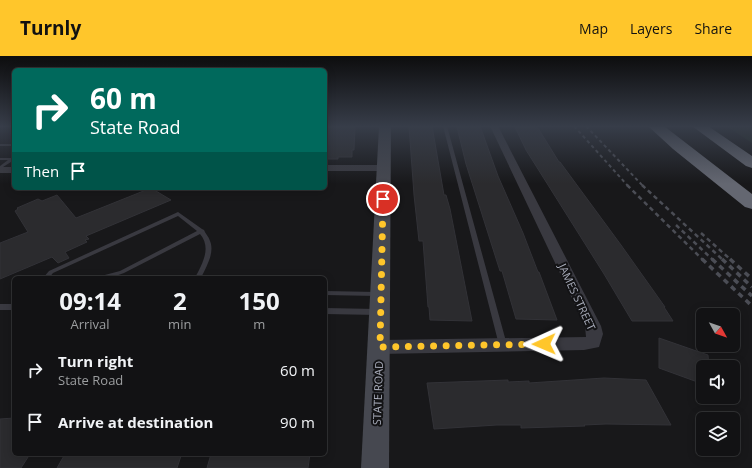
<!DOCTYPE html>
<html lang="en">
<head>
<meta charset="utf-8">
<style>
	body { margin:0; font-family:"Open Sans",sans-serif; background:#1f2022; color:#f1f3f6; height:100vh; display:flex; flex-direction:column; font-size:15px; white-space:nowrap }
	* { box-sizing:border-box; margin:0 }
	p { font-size:13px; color:#9c9ea0 }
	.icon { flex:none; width:22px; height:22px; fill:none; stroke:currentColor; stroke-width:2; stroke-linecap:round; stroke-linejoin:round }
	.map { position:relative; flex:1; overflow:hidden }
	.panel { position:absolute; left:12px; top:220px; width:315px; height:180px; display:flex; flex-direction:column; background:#121214; border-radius:6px; box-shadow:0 2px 10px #0003,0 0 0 1px #313234 }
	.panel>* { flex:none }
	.banner { position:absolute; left:12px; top:12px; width:315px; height:122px; border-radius:6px; box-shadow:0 2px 10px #0003,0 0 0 1px #313234; background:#00695c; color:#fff; overflow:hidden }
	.needle { width:26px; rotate:130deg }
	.buttons { position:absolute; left:696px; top:252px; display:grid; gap:8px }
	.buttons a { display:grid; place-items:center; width:44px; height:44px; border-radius:6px; background:#121214; box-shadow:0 2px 10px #0003,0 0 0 1px #313234; font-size:20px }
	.pin { position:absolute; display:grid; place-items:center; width:34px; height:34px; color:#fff; margin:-17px; border:2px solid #fff; border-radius:50%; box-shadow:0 1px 4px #0007 }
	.me { position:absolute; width:44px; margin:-22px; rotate:269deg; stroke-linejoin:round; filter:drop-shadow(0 0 3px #0008) }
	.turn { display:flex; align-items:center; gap:14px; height:84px; padding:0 12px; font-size:18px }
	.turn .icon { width:52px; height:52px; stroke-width:2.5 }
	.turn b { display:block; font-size:28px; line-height:34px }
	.then { display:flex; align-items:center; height:38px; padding:0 12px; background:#0003; gap:8px; font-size:15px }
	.eta { display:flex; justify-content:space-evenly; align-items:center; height:68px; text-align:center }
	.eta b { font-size:24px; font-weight:700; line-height:28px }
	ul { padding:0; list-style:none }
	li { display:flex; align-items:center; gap:12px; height:52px; padding:0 12px }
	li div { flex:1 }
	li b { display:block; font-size:15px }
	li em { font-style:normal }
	header { display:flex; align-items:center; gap:24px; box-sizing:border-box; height:56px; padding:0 20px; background:#ffc62b; color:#111 }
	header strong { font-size:19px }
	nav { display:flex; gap:22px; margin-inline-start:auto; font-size:14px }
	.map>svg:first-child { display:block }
</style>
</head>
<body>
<header>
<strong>Turnly</strong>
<nav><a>Map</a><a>Layers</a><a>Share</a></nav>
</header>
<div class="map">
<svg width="752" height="412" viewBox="0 0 752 412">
	<rect width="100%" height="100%" fill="#18181a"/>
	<path fill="#1d261f" d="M726,70h26v17z"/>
	<path fill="#2b2b2e" stroke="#323237" d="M325,70l30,1 -1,23h-2v7h-14v2h-13z
		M409,70h23l12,69h2l4,14 22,112 -42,-1 -1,-13h-1l-5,-66h-4l-5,-46z
		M480,70l18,50 25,57 15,39h1l18,48 -41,-1 -14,-48h-2l-34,-107 -9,-37z
		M515,71l23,1 21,34h1l61,83 44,62h-1l9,14h-41l-28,-47 -78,-124z
		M151,132l20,12 -85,36 3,3 -4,1 2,2 -22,10 4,6 -11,5 -6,-6 -52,22v-36l28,-11 -13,-21 3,-2 -1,-1 21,-9 4,2 15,-6 19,23z
		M659,282l49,17 1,12h-6v17l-44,-16z
		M604,322l42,2 25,45 -65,-1 -22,1 1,1 -64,2v-3h-24l-63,4 -7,-46 81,-3v2l21,-1v2z
		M14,362v36h16l-9,14h-21v-49z
		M65,398h105l-1,2h12l-4,12h-120z
		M211,398h99l-2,14h-101z"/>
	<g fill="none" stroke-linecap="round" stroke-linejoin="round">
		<path fill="#393940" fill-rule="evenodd" d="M443,70h4l60,219 -1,2 -3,1 -3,-1 -1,-2z
			M0,88h14v2h-14z
			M14,101v3l-14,9v-3l8,-6h-8v-2h12z
			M178,156l24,17 2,1c1,3 5,7 6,11 5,12 -4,26 -9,37h-6c7,-14 17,-30 5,-44l-76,39 -14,5h-10l1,-2 19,-5 77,-40 -19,-15 -125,57 -4,5h-6l6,-7z
			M325,235l52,1h2l1,2 -1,2h-2l-52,-1z
			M0,248h14v6h-14z
			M325,252l52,1 2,1 1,2 -1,2 -2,1 -52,-1z"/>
		<path fill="#393940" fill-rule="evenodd" d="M490,70h8l103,200 2,8 -4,13 -15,3 -204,4 -6,-2 -2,-5 2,-5 6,-2 206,-3 -1,-11z
			M325,109h59l5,3 -5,3h-59z
			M0,111h14v6h-14z"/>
		<path fill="#464850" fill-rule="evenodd" d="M379,70h12l-2,342h-28z"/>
		<path fill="#646771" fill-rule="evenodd" d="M648,70h16l88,68v15l-7,-2 -72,-58z
			M692,70h16l44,30v12l-6,-2z"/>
		<path stroke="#4b4d55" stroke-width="2" stroke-dasharray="3.5 3" stroke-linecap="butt" d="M574,70l54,60
			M586,70l57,60"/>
		<path stroke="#4b4d55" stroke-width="2.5" stroke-dasharray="4.5 3.5" stroke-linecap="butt" d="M627,129l76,75
			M642,129l81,75
			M676,169l37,35
			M701,177l30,27"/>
		<path stroke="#4b4d55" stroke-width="3.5" stroke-dasharray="5.5 4.5" stroke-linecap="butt" d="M702,203l50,47
			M712,203l40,37
			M722,203l30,28
			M730,203l22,20"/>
	</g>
	<linearGradient id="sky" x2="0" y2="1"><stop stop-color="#0d0d0e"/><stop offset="0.55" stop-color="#373d49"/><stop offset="1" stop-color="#373d49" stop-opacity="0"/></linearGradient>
	<rect width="752" height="128" fill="url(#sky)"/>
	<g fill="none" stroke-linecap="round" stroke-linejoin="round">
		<path stroke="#ffc62b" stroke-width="7" stroke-dasharray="0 12.6" d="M383,143l-3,148 164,-3"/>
	</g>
	<g text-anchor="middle" stroke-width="4" stroke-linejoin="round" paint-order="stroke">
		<g font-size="11" fill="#a9adbb" stroke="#131315">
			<text transform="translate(577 241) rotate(65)" y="4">JAMES STREET</text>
			<text transform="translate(378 337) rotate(-88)" y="4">STATE ROAD</text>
		</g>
	</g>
</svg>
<div class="buttons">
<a><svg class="needle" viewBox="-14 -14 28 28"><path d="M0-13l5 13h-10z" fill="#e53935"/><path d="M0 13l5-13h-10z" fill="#9c9ea0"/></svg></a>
<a><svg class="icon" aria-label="sound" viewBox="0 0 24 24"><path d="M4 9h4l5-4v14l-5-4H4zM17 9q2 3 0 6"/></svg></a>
<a><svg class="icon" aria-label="layers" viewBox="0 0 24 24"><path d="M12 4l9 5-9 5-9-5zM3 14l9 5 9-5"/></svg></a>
</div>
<div class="pin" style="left:383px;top:143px;background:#d93025"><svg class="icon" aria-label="arrive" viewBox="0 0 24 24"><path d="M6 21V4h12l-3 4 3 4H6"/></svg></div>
<svg class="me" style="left:544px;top:288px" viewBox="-20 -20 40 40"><path d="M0-17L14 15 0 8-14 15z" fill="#ffc62b" stroke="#fff" stroke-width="4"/></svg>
<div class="banner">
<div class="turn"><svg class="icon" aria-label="right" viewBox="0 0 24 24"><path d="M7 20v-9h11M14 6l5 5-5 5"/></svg><div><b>60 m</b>State Road</div></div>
<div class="then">Then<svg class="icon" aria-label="arrive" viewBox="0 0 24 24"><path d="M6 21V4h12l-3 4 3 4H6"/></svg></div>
</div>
<section class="panel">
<div class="eta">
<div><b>09:14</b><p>Arrival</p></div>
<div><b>2</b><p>min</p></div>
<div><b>150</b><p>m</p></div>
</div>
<ul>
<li><svg class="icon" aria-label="right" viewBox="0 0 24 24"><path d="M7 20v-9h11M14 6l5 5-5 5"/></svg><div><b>Turn right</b><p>State Road</p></div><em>60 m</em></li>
<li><svg class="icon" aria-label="arrive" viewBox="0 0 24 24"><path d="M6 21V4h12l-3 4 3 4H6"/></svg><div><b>Arrive at destination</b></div><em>90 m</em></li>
</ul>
</section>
</div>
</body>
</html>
